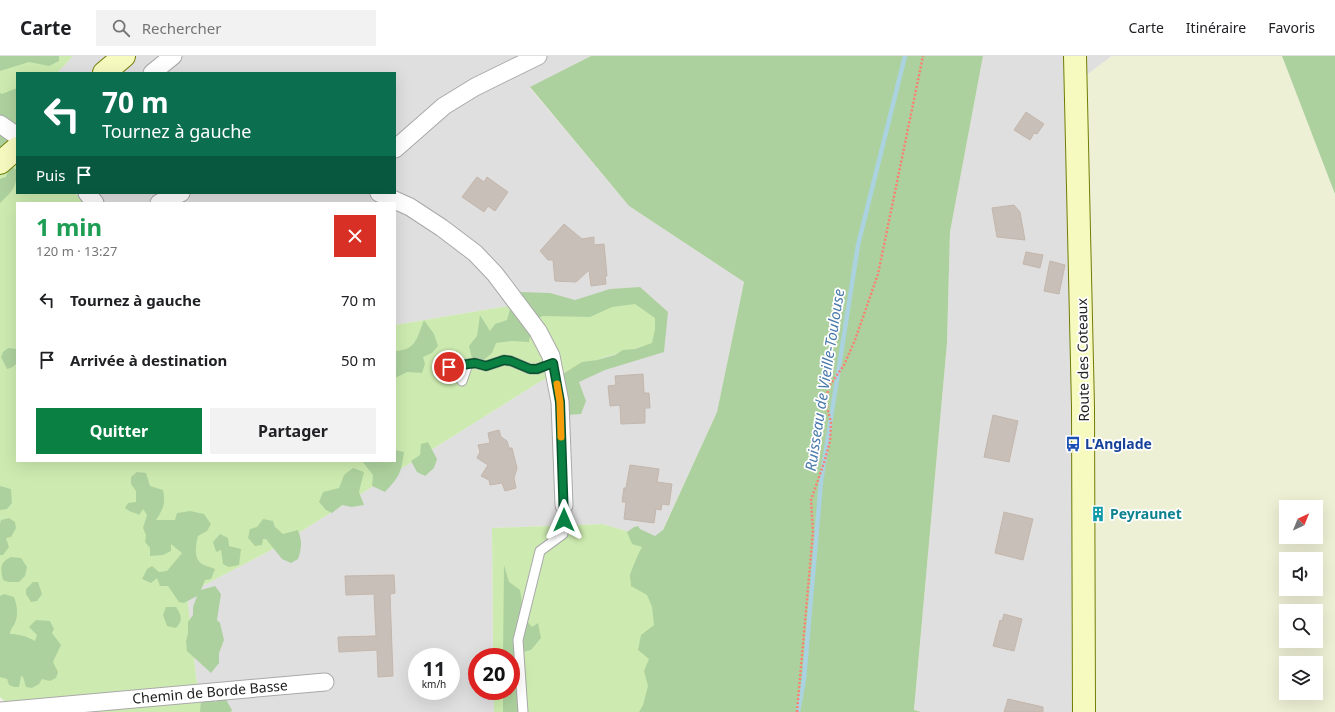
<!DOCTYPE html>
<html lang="fr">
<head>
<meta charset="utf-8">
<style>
	body { margin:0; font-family:"Noto Sans",sans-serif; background:#f2f2f2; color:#202124; height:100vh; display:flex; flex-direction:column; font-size:15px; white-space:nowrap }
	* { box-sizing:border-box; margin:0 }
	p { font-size:13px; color:#757577 }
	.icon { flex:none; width:22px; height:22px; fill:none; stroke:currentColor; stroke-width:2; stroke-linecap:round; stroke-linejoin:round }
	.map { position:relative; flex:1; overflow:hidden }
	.panel { position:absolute; left:16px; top:146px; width:380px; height:260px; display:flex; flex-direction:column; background:#fff; border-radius:0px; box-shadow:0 4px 16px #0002 }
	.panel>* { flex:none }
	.guide { position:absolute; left:16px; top:16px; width:380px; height:122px; border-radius:0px; box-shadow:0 4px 16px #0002; background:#0b6e4f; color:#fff; overflow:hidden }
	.needle { width:26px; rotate:43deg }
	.controls { position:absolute; left:1279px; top:444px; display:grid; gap:8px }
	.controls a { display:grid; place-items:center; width:44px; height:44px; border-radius:0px; background:#fff; box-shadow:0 4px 16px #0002; font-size:20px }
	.speed { position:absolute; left:408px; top:592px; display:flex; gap:8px; font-size:20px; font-weight:700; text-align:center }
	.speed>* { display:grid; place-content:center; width:52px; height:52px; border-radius:50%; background:#fff; box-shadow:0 4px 16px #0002; line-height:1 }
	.speed small { font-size:10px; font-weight:400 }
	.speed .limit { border:6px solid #d22; background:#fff; color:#111 }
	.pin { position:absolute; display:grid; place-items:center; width:34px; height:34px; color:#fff; margin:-17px; border:2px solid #fff; border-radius:50%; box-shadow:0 1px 4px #0007 }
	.me { position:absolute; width:44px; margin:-22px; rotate:0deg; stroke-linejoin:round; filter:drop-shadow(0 0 3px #0008) }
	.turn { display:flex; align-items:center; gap:14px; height:84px; padding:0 20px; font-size:18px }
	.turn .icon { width:52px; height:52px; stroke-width:2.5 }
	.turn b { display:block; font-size:28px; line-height:34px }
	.then { display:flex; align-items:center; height:38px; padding:0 20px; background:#0003; gap:8px; font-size:15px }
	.round { display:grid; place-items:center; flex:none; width:42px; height:42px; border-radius:0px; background:#f2f2f2 }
	.overview { display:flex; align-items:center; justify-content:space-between; height:68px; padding:0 20px }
	h1 { font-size:24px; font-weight:700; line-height:30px; color:#1e9e55 }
	.button { display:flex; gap:8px; margin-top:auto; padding:8px 20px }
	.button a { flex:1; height:46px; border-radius:0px; background:#0b8043; color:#fff; font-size:16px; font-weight:700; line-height:46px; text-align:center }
	.button a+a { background:#f2f2f2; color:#202124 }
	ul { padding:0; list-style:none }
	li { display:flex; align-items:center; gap:12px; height:60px; padding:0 20px }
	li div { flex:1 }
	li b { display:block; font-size:15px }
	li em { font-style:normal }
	header { display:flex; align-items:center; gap:24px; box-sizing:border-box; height:56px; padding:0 20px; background:#fff; border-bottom:1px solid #e0e0e0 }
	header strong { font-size:19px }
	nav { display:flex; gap:22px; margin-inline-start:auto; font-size:14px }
	.search { width:280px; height:36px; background:#f2f2f2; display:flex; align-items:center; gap:10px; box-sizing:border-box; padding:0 14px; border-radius:0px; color:#757577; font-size:15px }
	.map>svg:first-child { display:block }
</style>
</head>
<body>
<header>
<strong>Carte</strong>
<div class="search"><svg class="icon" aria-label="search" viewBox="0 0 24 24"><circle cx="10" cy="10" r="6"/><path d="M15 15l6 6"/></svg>Rechercher</div>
<nav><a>Carte</a><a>Itinéraire</a><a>Favoris</a></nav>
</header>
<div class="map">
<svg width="1335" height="656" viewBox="0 0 1335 656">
	<rect width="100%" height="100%" fill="#f2efe9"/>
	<path fill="#e0dfdf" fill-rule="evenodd" d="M73,0h518l-61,32 99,118 115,76 -27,130 -59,128 -56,-16 -110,4 1,129h-16v34h17v21h-292l-6,-36 -9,-82 86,-45 268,-168 64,-24 54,-15 -157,-35 -107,18v-122h-311l-9,-10h320v-120h-338zM417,601h34v34h-34z
		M983,0h129l-48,36 11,383v237h-154l-7,-1 33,-368 3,-111z"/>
	<path fill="#eef0d5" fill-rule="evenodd" d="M1112,0h170l53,138v518h-260v-237l-11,-383zM1286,451h30v30h-30zM1286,503h30v30h-30zM1286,555h30v30h-30zM1286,607h30v30h-30z"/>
	<path fill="#cdebb0" d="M0,0h73l-16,17h-40v120h58l9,10h-67v258h378v-136l107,-18 133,-11 25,18 -1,28 -54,15 -64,24 -268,168 -86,45 9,82 6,36h-190v-4l-12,-11z
		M602,468l56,16 3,112 -12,60h-155v-21h17v-34h-18l-1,-129z"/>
	<path fill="#add19e" d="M0,0h59v5l-10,5 -20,-4 -29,9z
		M591,0h392l-33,176 -3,111 -33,367 7,2h-282l4,-7 5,-19 -4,-15 5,-12 -11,-9 3,-15 13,-10 -2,-18 -5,-12 -16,-9c0,-3 -1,-7 -1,-10 0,-3 9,-24 12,-29l-10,-3 -5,-12 7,-5 4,-1 2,3 15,7 8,-6 54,-118 27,-130 -115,-76 -99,-119z
		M1282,0h53v138z
		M17,32v38l-4,2 -13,26v-61l2,1z
		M10,110l7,4c0,17 -5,22 -17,33v-24l6,-2z
		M640,231l28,25 -4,40 -59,18 -26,12 7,19 -5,13 -14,1 -6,-40 21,-13 15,-2 18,-5 8,-5 12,-1 17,-6 3,-14v-11l-20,-14 -23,3 -22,10 -47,-1 -10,4 -13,-28 30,1 25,7 35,-11z
		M511,250l21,21 -3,15 -16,-1 -17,2 -4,10 -13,11 -7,-6 -3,-12 8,-10 3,-21 10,16 5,-7 12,-4z
		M424,264l10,14 4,12 -6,7 -9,4 2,7 -3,9 -15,-1 -12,6v-27c22,-1 22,-14 29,-31z
		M8,292l9,1c0,12 3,16 -10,20l-6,-12 2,-5z
		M428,386l9,17 -3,9 -9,8 -8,-4 -6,-11 9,-6 1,-11z
		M395,394l9,2c-3,21 -4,24 -19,40l-13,-6 1,-11 -11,-14h33z
		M353,412l11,4 -5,20 5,13 -12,2 -10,-2 -10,8 -6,-3 -7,-8 4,-10 16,-4 5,-13z
		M137,416l9,1 4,13 13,4c3,14 0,19 -7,30h19l2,-7 13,-2 14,3 7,10 -4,7 -9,5c-2,8 -5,22 4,28 3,2 9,3 13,5l-4,10 -6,1 -4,10 14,-4 6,8 -4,26 3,3 4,17 -5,13v10l-8,10 -24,-22 -1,-10 2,-8v-11l5,-7v-8l4,-11 -13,7 -5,-1 -11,-16h-8l-3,-8 -6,5 -9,-4 5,-10 5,-3 7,6 8,-1 15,-18 -11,-9v7l-8,4 -13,1v-8l-5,-6 1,-7 -3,-7 4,-13 -4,-6 -4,6c-5,-3 -10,-3 -14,-7l3,-5 8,-1v-11l-5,-7v-7z
		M0,430l11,3 1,14 -5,6 -7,1z
		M9,462l6,4 1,6 -5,9 -5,1 3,9 -6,8h-3v-31l1,-4z
		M263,463l10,2 2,6 8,7 15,-4c4,11 4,17 0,29l-7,4 -9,-4 -16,-20h-3l-1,6 -7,1 -7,-8 2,-9 7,-2z
		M220,478l8,4 1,8 12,3 -2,16 -10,2 -6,-3 -2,-14 -5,2 -3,-10z
		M11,501l10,1 6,9 -2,9 -6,6h-11l-5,-2c-3,-12 -3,-18 8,-23z
		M504,509l5,17 11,8c2,13 4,18 -3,29l10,2 5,6 6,-4 3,15 -10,12 -12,3 1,59h-17v-21h8v-34h-8z
		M33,526h5l4,12 -5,7 -6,1 -5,-8v-5z
		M4,538l10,3c3,8 5,19 0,28 -2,3 -4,5 -4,9 9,0 16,2 25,7l2,-6 -8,-8 7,-7 14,1 4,8 -2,4 9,12 -8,17 5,10 -2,6 -6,3 -8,-2 -3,5 -7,4 -6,-1 -3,-10 -2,-1 -2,11h-5l-5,-2 -2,-6 -7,-2v-81z
		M166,551h10c6,9 7,13 0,21l-9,-2 -4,-11z
		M202,630l13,16 10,-4 7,12 -1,2h-31z"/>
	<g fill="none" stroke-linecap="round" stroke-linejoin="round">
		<path stroke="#aad3df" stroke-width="4.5" d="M798,656l6,-33 17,-197 37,-237 47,-189"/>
	</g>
	<path fill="#c7bfb8" stroke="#c4b6ab" d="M1026,56l18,12 -7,10 -3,-1 -4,7 -16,-10z
		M477,121l7,5 3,-5 21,15 -13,19 -7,-5 -4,6 -22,-15z
		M1014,149l6,7 5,28 -28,-3 -5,-29z
		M564,168l18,15 12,-2v8l10,-1 3,32h-2l1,8 -15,2 -2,-16 -13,12 -21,-1 -2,-21h-5l-8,-9z
		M1026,196l17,3 -3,13 -17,-4z
		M1050,205l15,4 -6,29 -15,-3z
		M643,318l1,19h5l1,15h-5v15l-24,1 -1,-19 -10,1 -2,-20 8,-1 -1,-9z
		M993,359l25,6 -9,41 -25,-5z
		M499,374l2,7 6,4 2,7h3l5,20 -3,10 2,10 -11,3 -3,-8 -12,2 -1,-5 -8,-4 7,-11 -11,-7 3,-6 -2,-7 12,-2 -2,-10z
		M630,409l29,4 -2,13 15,2 -3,21 -7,-1 -1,6 -5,-1 -2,14 -30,-4 2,-17h-4l2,-14h2z
		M1004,456l29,7 -10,41 -28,-7z
		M394,519l1,18 -5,1 3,82 -15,1 -1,-27 -38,2 -1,-15 38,-1 -2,-42 -28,1 -1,-19z
		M1004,558l18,5 -8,32 -21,-5 7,-26 2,1z
		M1008,643l35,8v5h-39z"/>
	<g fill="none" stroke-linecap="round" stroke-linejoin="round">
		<g stroke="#a9a9a9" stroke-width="11">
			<path id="lane" d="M449,311l26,-4 11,3 18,-6 7,1 19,8h7l16,-6
				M462,325l6,-17
				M523,656l-5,-72 22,-89 23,-17 1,-29"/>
		</g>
		<g stroke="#a9a9a9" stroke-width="19">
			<path id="street" d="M152,17l21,-17
				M0,68l17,12
				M395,93l49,-43 31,-19 63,-31
				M87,137l8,10
				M379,137l31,14 32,21 33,25 20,21 43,57 13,25 9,46 4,103
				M159,147l22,-10
				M0,655l325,-29"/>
		</g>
		<g stroke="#707d05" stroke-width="24">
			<path id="secondary" d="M1075,0l8,351 1,305
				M104,17l20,-17
				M0,107l17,-15"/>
		</g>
		<path stroke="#fa8072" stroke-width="2.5" stroke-dasharray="2 2" stroke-linecap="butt" d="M797,656l16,-180 -2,-32 13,-37 6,-22 1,-19 -6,-22 5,-15 14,-20 11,-25 23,-66 45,-218"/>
		<use href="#lane" stroke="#fff" stroke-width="9"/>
		<use href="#street" stroke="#fff" stroke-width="17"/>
		<use href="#secondary" stroke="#f7fabf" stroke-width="22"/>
	</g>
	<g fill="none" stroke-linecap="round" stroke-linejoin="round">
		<g stroke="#07532c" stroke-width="10">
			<path id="route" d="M449,311l26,-4 11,3 18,-6 7,1 19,8h7l16,-6 7,39 4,118"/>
		</g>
		<use href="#route" stroke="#0b8043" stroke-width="7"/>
		<path stroke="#f59e0b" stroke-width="7" d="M557,328l3,18 1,35"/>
	</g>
	<defs>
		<g id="bus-bare" transform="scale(1.2)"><path d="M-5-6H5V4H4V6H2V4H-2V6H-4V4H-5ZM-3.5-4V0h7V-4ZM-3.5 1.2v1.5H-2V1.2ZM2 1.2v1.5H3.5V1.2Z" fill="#1a4fb4" stroke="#fff" stroke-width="2.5" paint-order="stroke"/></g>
		<g id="building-bare" transform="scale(1.2)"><path d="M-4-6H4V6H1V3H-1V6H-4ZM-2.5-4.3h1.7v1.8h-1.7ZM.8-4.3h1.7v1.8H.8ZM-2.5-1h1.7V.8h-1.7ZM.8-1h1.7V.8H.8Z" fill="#0f9aa8" stroke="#fff" stroke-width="2.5" paint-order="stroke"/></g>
	</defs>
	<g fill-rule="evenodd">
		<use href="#bus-bare" x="1073" y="388"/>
		<use href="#building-bare" x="1098" y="458"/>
	</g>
	<g text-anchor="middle" stroke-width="3.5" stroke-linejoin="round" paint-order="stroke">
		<g font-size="14" fill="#222" stroke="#fff">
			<text transform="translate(1083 304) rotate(-91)" y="5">Route des Coteaux</text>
			<text transform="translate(210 636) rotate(-5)" y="5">Chemin de Borde Basse</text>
		</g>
		<g font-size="14" font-weight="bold" fill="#164399" stroke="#fff" text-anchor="start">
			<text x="1085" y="393">L'Anglade</text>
		</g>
		<g font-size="14" font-weight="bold" fill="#0d838f" stroke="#fff" text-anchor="start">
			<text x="1110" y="463">Peyraunet</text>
		</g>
		<g font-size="15" font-style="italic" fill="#4a7aab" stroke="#fff">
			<text transform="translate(825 324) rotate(-81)" y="5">Ruisseau de Vieille-Toulouse</text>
		</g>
	</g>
</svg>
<div class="controls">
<a><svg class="needle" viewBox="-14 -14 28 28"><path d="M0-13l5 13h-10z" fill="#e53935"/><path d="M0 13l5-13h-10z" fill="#757577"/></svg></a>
<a><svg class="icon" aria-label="sound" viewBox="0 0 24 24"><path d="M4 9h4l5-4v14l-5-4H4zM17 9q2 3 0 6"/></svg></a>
<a><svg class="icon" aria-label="search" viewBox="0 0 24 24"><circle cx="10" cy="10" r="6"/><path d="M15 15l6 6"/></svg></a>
<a><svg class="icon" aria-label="layers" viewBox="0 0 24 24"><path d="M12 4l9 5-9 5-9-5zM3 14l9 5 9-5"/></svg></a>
</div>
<div class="speed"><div>11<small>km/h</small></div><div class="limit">20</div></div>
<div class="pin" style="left:449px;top:311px;background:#d93025"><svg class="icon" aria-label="arrive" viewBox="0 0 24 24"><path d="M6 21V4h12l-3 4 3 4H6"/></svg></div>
<svg class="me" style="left:564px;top:464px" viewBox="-20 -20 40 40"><path d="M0-17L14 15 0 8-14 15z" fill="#0b8043" stroke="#fff" stroke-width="4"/></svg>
<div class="guide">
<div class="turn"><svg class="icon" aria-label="left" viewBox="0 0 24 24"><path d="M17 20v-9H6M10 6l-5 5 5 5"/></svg><div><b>70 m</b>Tournez à gauche</div></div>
<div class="then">Puis<svg class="icon" aria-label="arrive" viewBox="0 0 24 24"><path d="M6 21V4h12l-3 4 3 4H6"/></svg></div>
</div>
<section class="panel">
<div class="overview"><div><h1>1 min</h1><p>120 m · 13:27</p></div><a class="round" style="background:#d93025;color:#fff"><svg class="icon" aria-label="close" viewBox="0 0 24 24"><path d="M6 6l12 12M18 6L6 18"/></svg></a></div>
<ul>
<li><svg class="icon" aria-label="left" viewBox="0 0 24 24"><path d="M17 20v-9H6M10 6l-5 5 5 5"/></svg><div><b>Tournez à gauche</b></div><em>70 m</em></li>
<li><svg class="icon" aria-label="arrive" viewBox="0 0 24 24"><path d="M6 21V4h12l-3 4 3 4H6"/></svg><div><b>Arrivée à destination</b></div><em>50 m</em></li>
</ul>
<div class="button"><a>Quitter</a><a>Partager</a></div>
</section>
</div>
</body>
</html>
